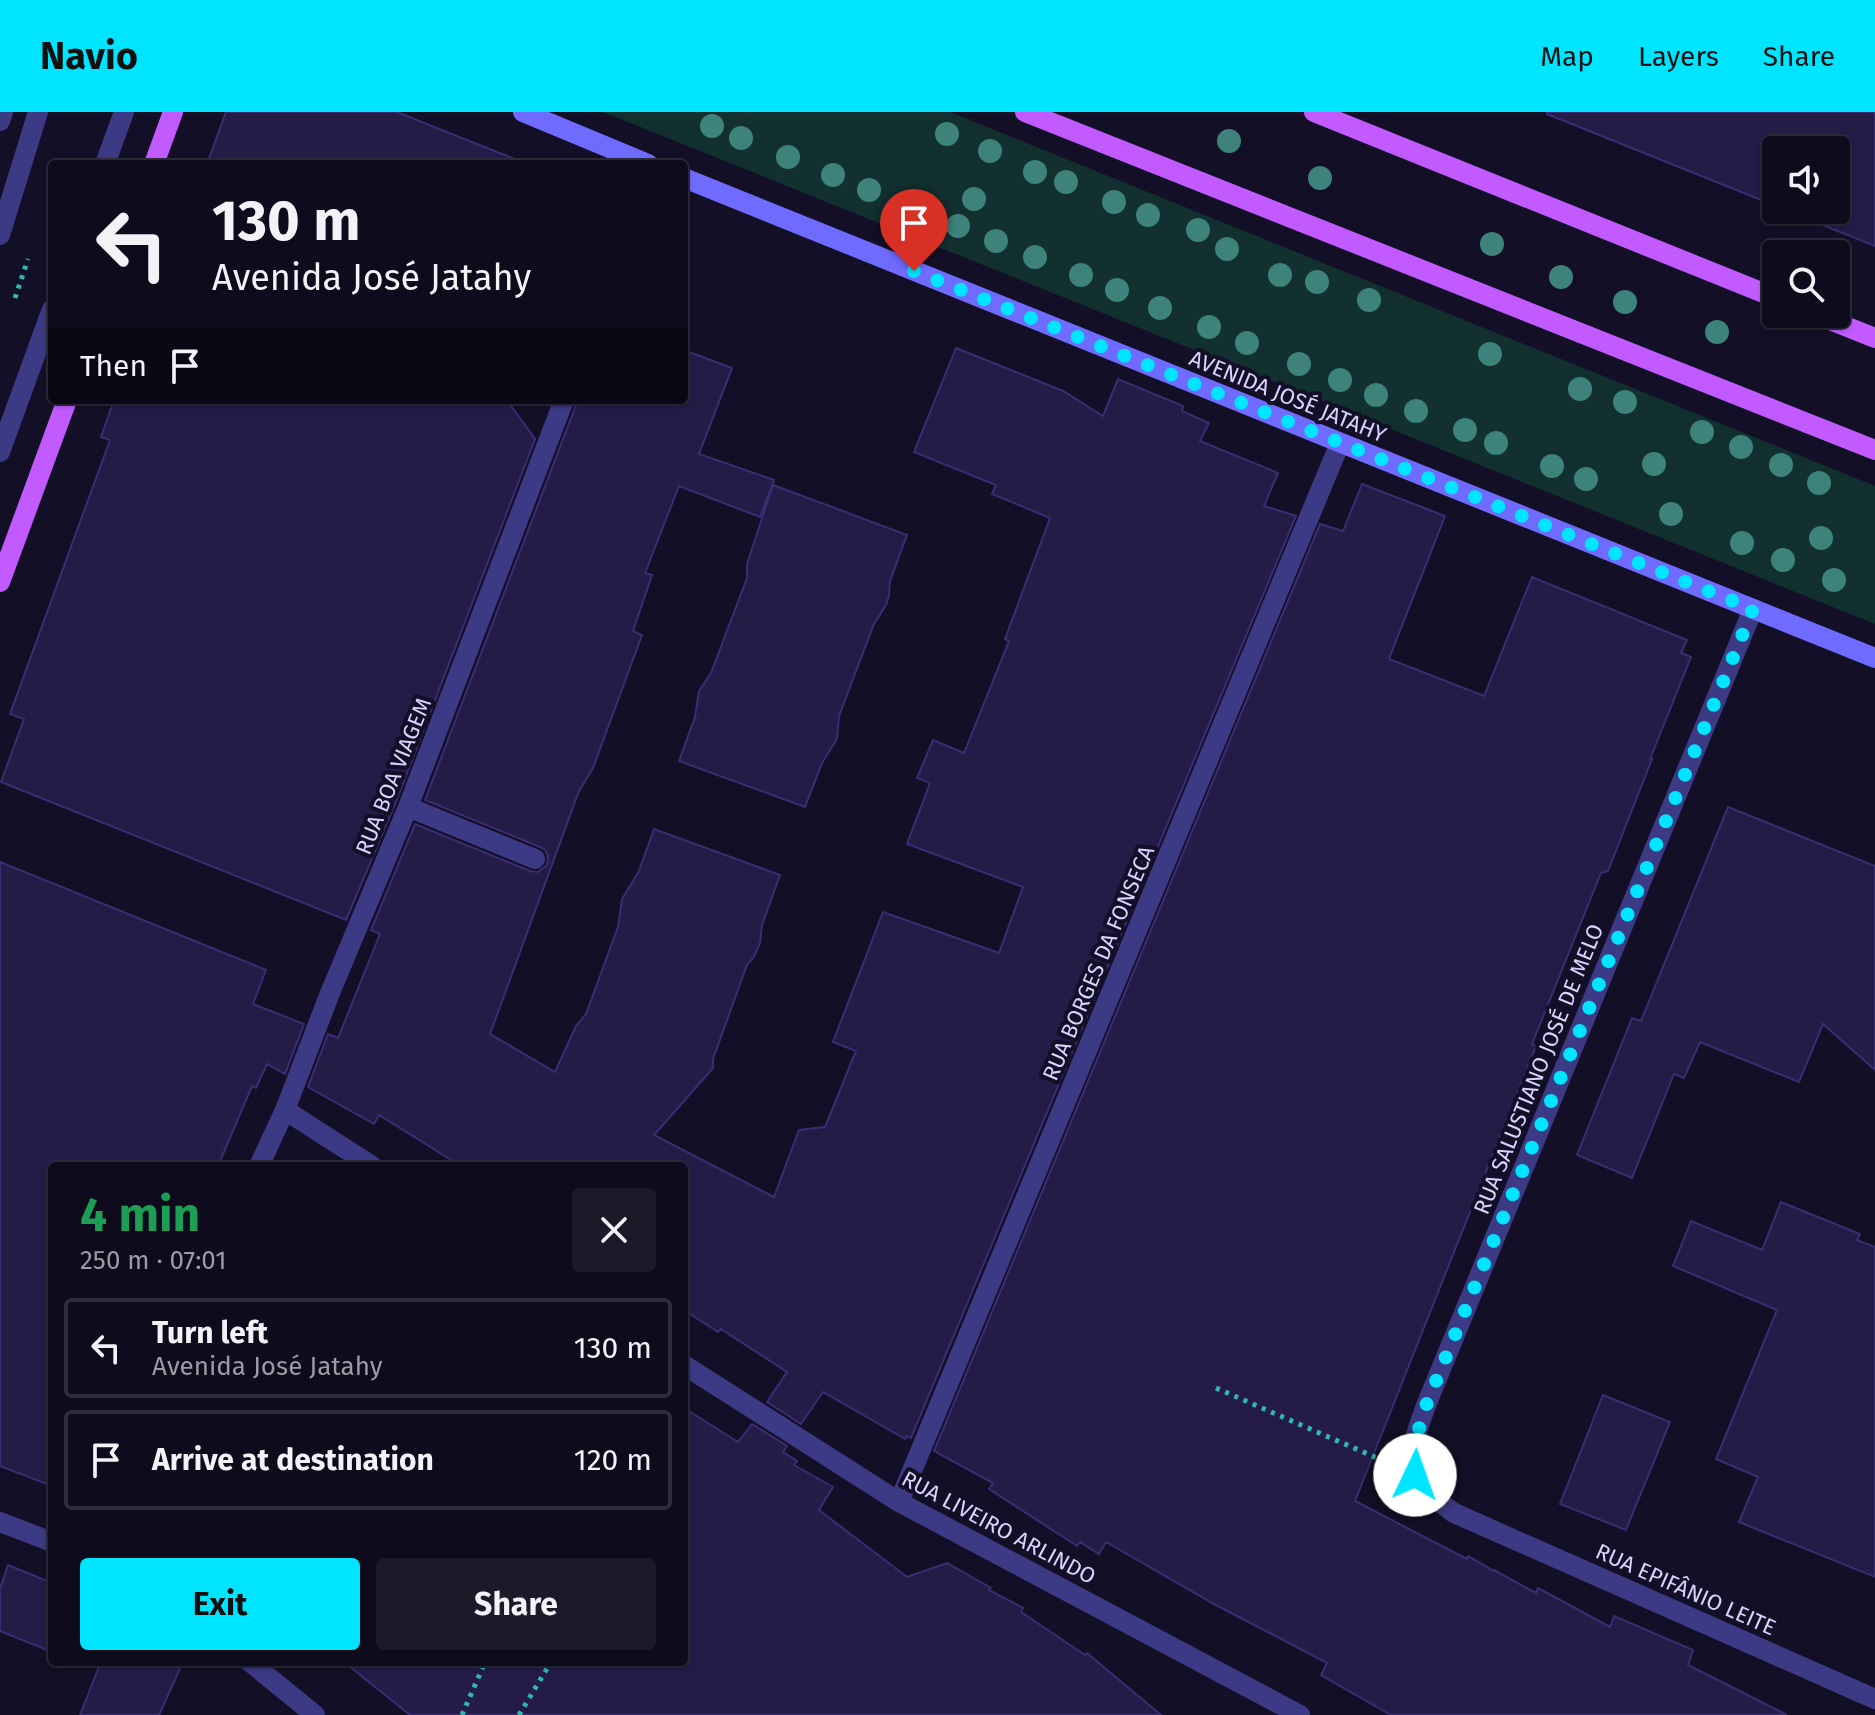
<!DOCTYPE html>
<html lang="en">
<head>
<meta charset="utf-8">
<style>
	body { margin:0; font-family:"Fira Sans",sans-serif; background:#1c1929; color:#f1f3f6; height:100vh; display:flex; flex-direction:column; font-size:30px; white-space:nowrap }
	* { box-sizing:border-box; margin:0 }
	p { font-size:26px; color:#9b9ba3 }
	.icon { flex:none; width:44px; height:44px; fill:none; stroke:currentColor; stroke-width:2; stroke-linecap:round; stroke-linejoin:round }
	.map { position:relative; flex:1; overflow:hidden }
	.drawer { position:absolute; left:48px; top:1050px; width:640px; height:504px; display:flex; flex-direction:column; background:#0e0b1c; border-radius:8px; box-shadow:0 2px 6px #0004,0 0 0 2px #2e2b3b }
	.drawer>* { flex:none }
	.top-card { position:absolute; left:48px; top:48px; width:640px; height:244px; border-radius:8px; box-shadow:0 2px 6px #0004,0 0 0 2px #2e2b3b; background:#0e0b1c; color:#f1f3f6; overflow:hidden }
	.buttons { position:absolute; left:1762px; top:24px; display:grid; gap:16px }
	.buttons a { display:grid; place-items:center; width:88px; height:88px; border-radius:8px; background:#0e0b1c; box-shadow:0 2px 6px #0004,0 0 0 2px #2e2b3b; font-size:40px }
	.pin { position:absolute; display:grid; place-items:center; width:68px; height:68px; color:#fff; margin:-82px -34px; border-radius:50% 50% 50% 0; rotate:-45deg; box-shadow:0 0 8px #0007 }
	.pin .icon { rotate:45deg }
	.me { position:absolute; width:88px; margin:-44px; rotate:3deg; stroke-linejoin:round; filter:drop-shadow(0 0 6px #0008) }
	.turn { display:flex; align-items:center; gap:28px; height:168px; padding:0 32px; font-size:36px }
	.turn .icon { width:104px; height:104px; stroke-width:2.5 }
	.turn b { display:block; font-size:56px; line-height:68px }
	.then { display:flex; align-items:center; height:76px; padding:0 32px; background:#0003; gap:16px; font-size:30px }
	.round { display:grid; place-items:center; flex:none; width:84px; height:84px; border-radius:8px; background:#1c1929 }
	.head { display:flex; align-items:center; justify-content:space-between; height:136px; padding:0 32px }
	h1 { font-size:48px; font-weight:700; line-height:60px; color:#1e9e55 }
	.action { display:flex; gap:16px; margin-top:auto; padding:16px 32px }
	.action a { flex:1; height:92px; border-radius:8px; background:#00e5ff; color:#111; font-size:32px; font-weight:700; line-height:92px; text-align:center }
	.action a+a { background:#1c1929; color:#f1f3f6 }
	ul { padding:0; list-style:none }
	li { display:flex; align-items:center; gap:24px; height:100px; margin:0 16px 12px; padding:0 16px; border:4px solid #2e2b3b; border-radius:8px }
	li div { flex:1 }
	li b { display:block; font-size:30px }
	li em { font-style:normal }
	header { display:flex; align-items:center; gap:48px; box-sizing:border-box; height:112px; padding:0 40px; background:#00e5ff; color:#111 }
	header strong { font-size:38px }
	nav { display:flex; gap:44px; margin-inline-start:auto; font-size:28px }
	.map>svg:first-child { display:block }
</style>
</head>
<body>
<header>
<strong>Navio</strong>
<nav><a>Map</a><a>Layers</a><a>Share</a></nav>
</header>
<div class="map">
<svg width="1875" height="1603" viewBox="0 0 1875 1603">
	<rect width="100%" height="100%" fill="#130f26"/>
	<path fill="#12302f" d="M603,0h347l925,374v138z"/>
	<path fill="#241b47" stroke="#3b2d73" stroke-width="2" d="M226,0h171l125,50v2h-315z
		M1547,0h328v134l-90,-36h51v-60h-60v56l-229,-92z
		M956,236l107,43 40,25 15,-37 65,27 -1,5 27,12 -9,18 78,32 -14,33 32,10 -385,922 -4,-2 -2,3 -82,-47 -22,32 -34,-22 20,-30 -66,-43 -3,3 -34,-22v-144h-223l-82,-51 -5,9 -66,-37 20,-53 10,4 42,-104 -9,-4 44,-106 115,47 8,1 9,-7 1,-9 -3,-6 -5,-3 -115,-47 153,-400h106v-50l48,18 -33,86 75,26 -14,37 -81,-31 -34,87 7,2 -19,56 9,4 -49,133 -14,23 -89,243 65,38 21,-46 10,-12 32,-87 4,-28 17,-28 15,-42 126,46 -18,50 -2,18 -6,14 -7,8 -34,94v9l-59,67 120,62 25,-67 26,-3 31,-76 -23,-9 50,-130 116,41 24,-66 -116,-43 23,-61 -13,-5 16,-38 31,13 45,-112 -4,-2 45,-121 -58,-24 4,-9 -82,-33z
		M114,288h393l28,39 -139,363 -50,118 -345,-138 23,-63 -14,-5 100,-274 -9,-3z
		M1362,372l83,32 -56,143 95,37 48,-119 155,63 -6,13 10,4 -41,102h2l-44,112 -7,2 -69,171 4,2 -181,455 112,58 1,-3 26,15v-1l42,23 2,-5 72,39 4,-11 79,34 -5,15 99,50h-396l-70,-40 6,-12 -113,-59 -108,-62 -7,12 -19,-12 -3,4 -88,-57 4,-6 -59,-32 386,-927 23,7z
		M773,373l134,50 -17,46 -1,15 -3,9 -12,19 -35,92 -2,23 -15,24 -17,44 -126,-46 16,-44 4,-26 12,-18 36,-95v-14z
		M1728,695l147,59v204l-52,-46 -24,58 -99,-40 -16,36 -10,-4 -42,104 -55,-23 55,-137 9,3z
		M0,750l266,108 -13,34 51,20 -19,50 -18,-10 -11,24 -4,-2 -34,80h-166v320l-52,-20z
		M1781,1090l79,32 -3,6 18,7v330l-136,-55 19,-45 -42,-18 61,-149 -104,-44 18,-45 71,29z
		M1603,1283l67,27 -44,108 -66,-26z
		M684,1296l54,34 14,-18 35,22 -4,6 14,9 -3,4 39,22 -14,23 88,67 40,-14 44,25 -2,2 34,18 -2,4 64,43 2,-2 74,62h-751l-66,-53h340z
		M8,1453l44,18v69l-52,-21v-42z
		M101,1550h82l-24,53h-79z"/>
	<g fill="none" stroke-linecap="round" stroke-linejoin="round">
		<path stroke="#2fb8b0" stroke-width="5" stroke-dasharray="4 6" stroke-linecap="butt" d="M15,186l13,-39
			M1216,1276l161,70
			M462,1603l23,-53
			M519,1603l32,-53"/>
		<path stroke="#3d3a85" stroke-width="20" d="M0,9l3,-9
			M105,52l19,-52
			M0,123l38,-123
			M0,340l52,-143"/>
		<path stroke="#3d3a85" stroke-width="20" d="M1753,497l-328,799c-4,13 -14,37 -14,50 1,25 25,41 43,55l421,186
			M408,695l127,52
			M285,998l87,56
			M259,1054l26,-56 45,-117 78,-186 156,-407
			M684,1253l215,137 401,213
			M899,1390l441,-1059
			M0,1410l52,20
			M250,1550l65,53"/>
		<path stroke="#6f6bff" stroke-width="20" d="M523,0l125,52
			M684,66l1191,480"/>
		<path stroke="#c25bff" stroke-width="20" d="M1025,0l850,338
			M1314,0l462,186
			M154,52l19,-52
			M1815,202l60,24
			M0,470l67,-182"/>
	</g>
	<g fill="#3d827b">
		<circle cx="712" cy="14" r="12"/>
		<circle cx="947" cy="22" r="12"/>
		<circle cx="741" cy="26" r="12"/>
		<circle cx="1229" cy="29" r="12"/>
		<circle cx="990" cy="39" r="12"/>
		<circle cx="788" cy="45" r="12"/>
		<circle cx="1035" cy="60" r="12"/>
		<circle cx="833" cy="63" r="12"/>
		<circle cx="1320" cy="66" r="12"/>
		<circle cx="1066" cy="70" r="12"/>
		<circle cx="869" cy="78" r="12"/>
		<circle cx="974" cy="87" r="12"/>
		<circle cx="1114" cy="90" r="12"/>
		<circle cx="914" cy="96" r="12"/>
		<circle cx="1148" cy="103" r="12"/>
		<circle cx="958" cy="114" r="12"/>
		<circle cx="1198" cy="118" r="12"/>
		<circle cx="996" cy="129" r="12"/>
		<circle cx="1492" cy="132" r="12"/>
		<circle cx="1227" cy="137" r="12"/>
		<circle cx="1035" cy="145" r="12"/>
		<circle cx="1081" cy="163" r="12"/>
		<circle cx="1280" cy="163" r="12"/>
		<circle cx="1561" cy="165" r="12"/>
		<circle cx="1317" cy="170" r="12"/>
		<circle cx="1117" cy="178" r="12"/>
		<circle cx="1369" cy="188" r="12"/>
		<circle cx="1625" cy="190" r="12"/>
		<circle cx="1160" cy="196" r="12"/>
		<circle cx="1209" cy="215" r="12"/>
		<circle cx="1717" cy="220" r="12"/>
		<circle cx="1247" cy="231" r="12"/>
		<circle cx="1490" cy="242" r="12"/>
		<circle cx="1299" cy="252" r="12"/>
		<circle cx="1340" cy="268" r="12"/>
		<circle cx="1580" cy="277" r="12"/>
		<circle cx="1376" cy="283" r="12"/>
		<circle cx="1625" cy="290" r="12"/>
		<circle cx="1416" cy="299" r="12"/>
		<circle cx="1465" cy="318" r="12"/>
		<circle cx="1702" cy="320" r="12"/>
		<circle cx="1496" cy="331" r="12"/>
		<circle cx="1741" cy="335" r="12"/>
		<circle cx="1654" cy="352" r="12"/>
		<circle cx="1781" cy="353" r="12"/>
		<circle cx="1552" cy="354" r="12"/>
		<circle cx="1586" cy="367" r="12"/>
		<circle cx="1819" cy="371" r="12"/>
		<circle cx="1671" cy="402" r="12"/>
		<circle cx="1821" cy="426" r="12"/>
		<circle cx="1742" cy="431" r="12"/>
		<circle cx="1783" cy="448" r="12"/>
		<circle cx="1834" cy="468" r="12"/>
	</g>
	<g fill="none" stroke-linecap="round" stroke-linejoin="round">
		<path stroke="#00e5ff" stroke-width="14" stroke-dasharray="0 25.2" d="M914,159l839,338 -328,799 -14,49 4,18"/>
	</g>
	<g text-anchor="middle" stroke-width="8" stroke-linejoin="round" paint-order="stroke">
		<g font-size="22" fill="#d9d4ff" stroke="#130f26">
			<text transform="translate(1288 284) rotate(22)" y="8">AVENIDA JOSÉ JATAHY</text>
			<text transform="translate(393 664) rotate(-68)" y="8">RUA BOA VIAGEM</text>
			<text transform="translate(1098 851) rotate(-67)" y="8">RUA BORGES DA FONSECA</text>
			<text transform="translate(1538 957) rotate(-68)" y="8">RUA SALUSTIANO JOSÉ DE MELO</text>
			<text transform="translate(999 1415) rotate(28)" y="8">RUA LIVEIRO ARLINDO</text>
			<text transform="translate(1686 1477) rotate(24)" y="8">RUA EPIFÂNIO LEITE</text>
		</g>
	</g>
</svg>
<div class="buttons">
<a><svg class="icon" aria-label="sound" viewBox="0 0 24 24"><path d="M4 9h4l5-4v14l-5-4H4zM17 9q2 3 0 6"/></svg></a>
<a><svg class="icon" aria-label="search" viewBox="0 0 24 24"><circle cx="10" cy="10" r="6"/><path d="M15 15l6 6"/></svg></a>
</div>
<div class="pin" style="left:914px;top:159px;background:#d93025"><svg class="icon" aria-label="arrive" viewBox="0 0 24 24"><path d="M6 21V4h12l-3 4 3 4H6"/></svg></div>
<svg class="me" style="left:1415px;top:1363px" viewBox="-20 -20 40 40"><circle r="19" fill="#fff"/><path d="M0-13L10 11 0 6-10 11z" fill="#00e5ff"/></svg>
<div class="top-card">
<div class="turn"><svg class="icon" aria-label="left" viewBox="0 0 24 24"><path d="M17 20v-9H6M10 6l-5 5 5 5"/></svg><div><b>130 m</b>Avenida José Jatahy</div></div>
<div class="then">Then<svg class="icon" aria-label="arrive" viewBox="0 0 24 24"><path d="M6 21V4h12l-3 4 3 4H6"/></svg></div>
</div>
<section class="drawer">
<div class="head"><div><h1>4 min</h1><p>250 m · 07:01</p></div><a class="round"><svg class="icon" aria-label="close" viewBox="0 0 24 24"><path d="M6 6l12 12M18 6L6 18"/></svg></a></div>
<ul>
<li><svg class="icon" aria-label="left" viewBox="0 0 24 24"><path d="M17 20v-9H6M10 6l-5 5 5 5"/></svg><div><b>Turn left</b><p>Avenida José Jatahy</p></div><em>130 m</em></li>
<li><svg class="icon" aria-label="arrive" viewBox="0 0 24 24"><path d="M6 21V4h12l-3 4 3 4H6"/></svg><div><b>Arrive at destination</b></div><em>120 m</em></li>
</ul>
<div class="action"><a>Exit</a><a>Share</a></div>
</section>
</div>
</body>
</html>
